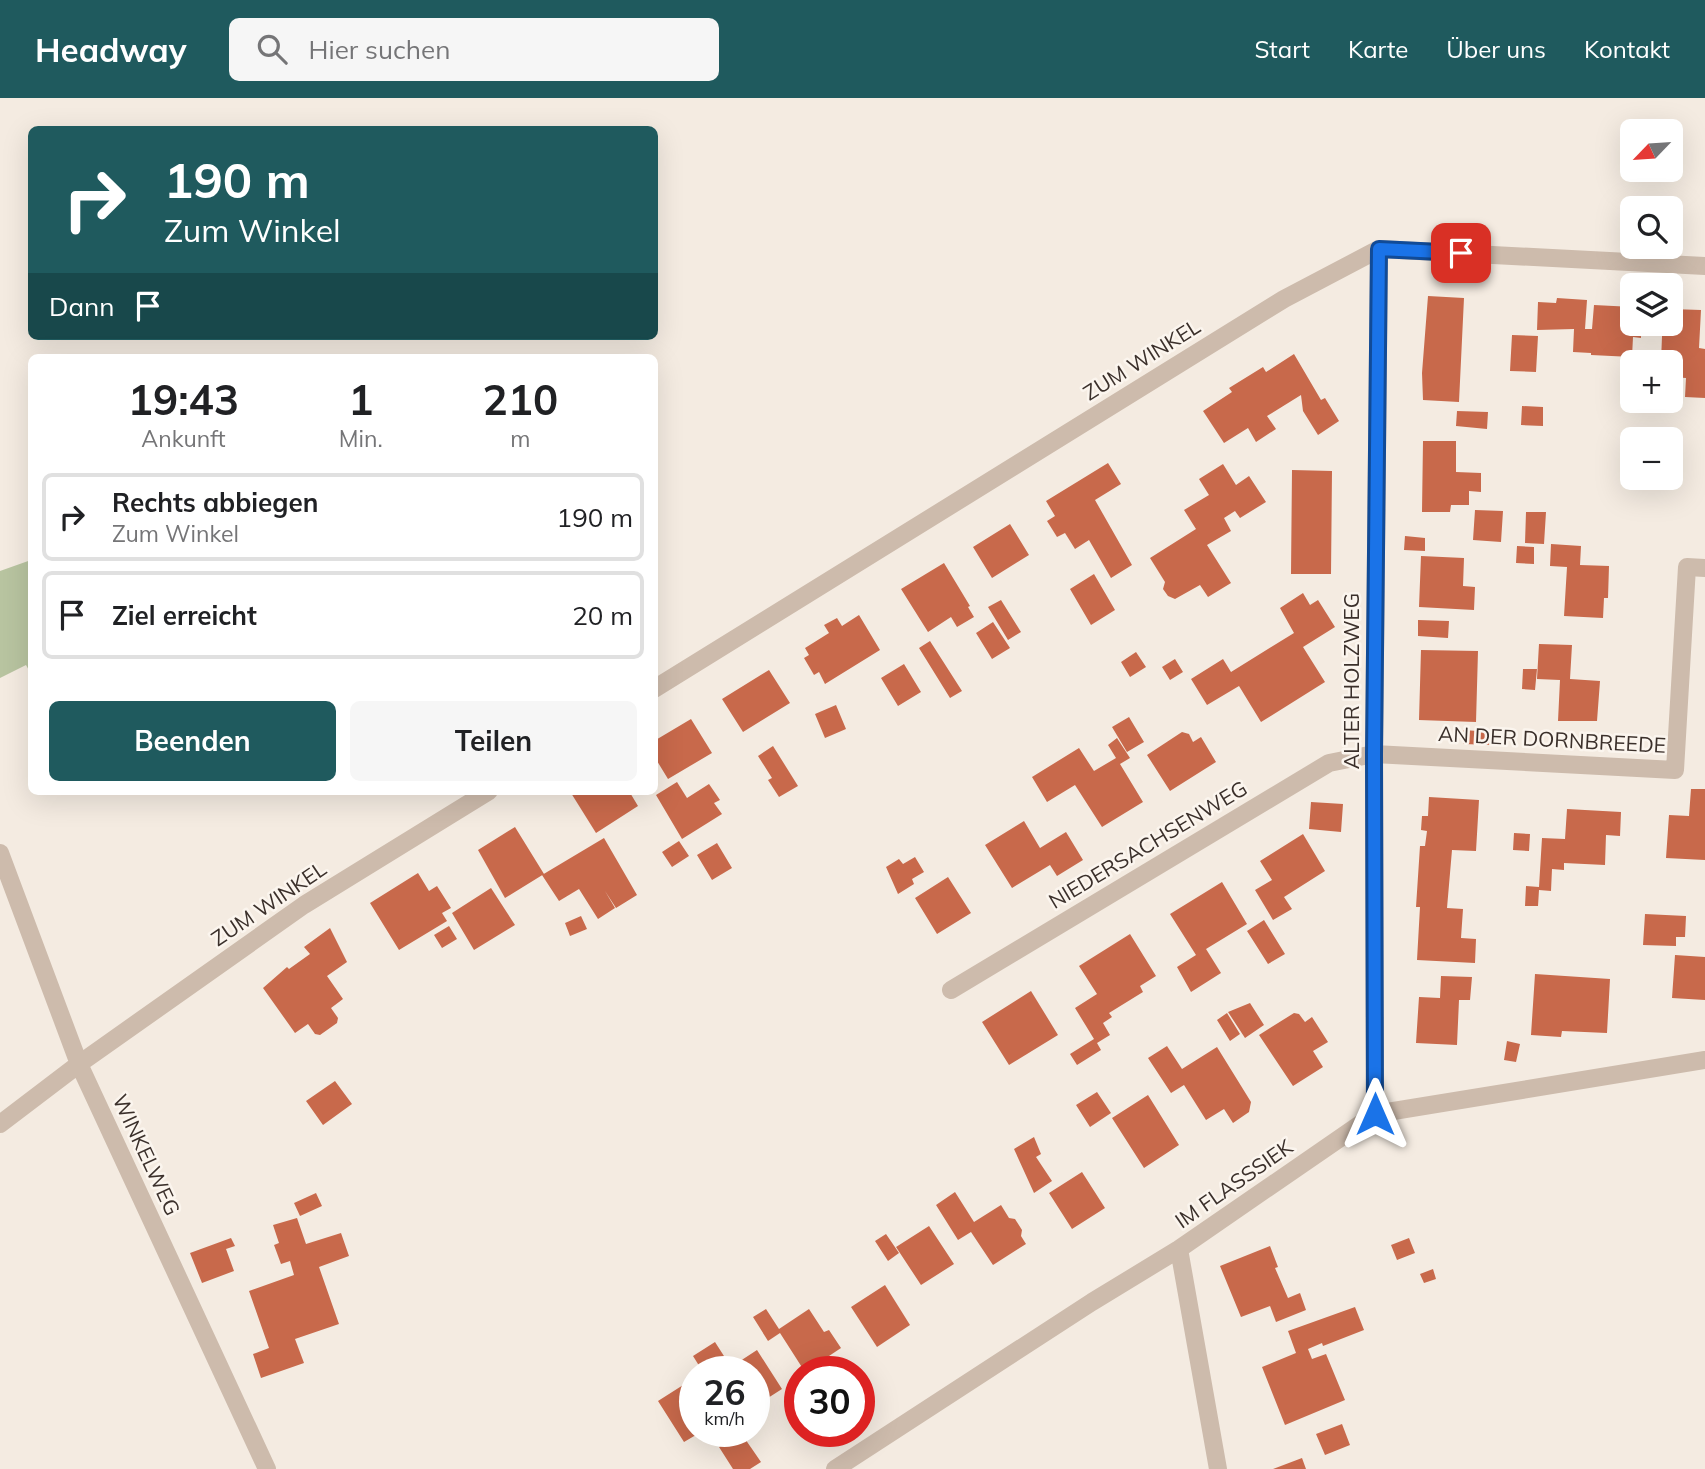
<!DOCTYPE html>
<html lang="de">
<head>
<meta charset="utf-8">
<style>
	body { margin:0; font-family:Mulish,sans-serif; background:#f6f6f6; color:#202124; height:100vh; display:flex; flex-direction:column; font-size:26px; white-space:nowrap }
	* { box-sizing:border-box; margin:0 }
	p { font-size:23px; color:#757577 }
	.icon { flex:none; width:38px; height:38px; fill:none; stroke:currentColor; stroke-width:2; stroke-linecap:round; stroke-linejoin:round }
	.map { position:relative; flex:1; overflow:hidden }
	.panel { position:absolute; left:28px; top:256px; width:630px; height:441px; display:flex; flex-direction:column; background:#fff; border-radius:10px; box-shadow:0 7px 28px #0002 }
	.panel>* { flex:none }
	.hud { position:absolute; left:28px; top:28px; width:630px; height:214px; border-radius:10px; box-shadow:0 7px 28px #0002; background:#1f5a5e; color:#fff; overflow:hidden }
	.needle { width:46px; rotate:245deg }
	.tools { position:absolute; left:1620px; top:21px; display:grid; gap:14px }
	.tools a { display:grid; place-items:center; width:63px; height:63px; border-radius:10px; background:#fff; box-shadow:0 7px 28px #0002; font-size:35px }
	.speed { position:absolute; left:679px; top:1258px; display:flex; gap:14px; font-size:35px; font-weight:700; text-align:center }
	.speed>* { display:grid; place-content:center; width:91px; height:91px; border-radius:50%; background:#fff; box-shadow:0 7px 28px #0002; line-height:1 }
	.speed small { font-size:18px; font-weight:400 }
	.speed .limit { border:10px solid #d22; background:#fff; color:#111 }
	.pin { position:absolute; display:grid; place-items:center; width:60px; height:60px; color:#fff; margin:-30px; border-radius:14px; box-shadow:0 4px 10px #0006 }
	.me { position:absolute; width:77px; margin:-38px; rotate:0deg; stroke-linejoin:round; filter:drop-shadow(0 0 5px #0008) }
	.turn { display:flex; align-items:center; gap:24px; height:147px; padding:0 21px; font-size:32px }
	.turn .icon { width:91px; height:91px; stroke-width:2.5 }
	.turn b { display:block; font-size:49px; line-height:60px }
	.then { display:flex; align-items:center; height:66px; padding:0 21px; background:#0003; gap:14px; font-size:26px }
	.eta { display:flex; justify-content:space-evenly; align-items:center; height:119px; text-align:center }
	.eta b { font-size:42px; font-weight:700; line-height:49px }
	.cta { display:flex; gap:14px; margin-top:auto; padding:14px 21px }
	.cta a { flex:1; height:80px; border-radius:10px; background:#1f5a5e; color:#fff; font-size:28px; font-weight:700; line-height:80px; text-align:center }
	.cta a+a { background:#f6f6f6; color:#202124 }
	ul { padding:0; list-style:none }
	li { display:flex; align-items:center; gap:21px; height:88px; margin:0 14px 10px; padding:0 7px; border:4px solid #e0e0e0; border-radius:10px }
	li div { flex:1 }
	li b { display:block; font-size:26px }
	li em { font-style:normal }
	header { display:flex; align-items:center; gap:42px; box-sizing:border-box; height:98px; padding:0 35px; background:#1f5a5e; color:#fff }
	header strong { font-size:33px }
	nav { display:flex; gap:38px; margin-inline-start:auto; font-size:24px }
	.search { width:490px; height:63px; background:#f6f6f6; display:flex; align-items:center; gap:18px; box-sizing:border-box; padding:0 24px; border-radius:10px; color:#757577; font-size:26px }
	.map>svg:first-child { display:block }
</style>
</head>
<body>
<header>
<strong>Headway</strong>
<div class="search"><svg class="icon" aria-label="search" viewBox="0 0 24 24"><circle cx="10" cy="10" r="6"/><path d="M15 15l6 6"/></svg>Hier suchen</div>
<nav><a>Start</a><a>Karte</a><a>Über uns</a><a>Kontakt</a></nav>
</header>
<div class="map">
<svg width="1705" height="1371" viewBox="0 0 1705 1371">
	<rect width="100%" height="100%" fill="#f4ebe1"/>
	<path fill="#b8c4a0" d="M31,462v114l-5,-9 -26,13v-107z"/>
	<path fill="#c8694b" d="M1428,198l36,2 -5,104 -36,-2 -1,-27z
		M1557,200l30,2 -2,29h7l2,-24 39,2 1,20h7v11l-8,-1 -1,20 -41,-2v-2l-18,-1 1,-23 -37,1 1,-28 18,1z
		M1671,211l30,1 -2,38 6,1v49l-20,-1 1,-19 -15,-1v-15h-10l1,-26h-8l1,-11 16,-1z
		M1512,237l26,1 -2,36 -26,-1z
		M1294,256l27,46 4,-2 14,23 -21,14 -15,-24 -2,-16 -34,21 9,13 -20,13 -8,-14 -24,15 -21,-32 29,-19 -3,-4 34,-21 3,5z
		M1522,308l21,1v19l-22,-1z
		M1457,313l31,1 -1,17 -31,-3z
		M1423,343h33v31l25,1v19l-12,-1v14h-18l-1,7h-28z
		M1108,365l13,21 -26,16 37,65 -21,13 -22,-38 -14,9 -10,-16 -8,4 -10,-16 8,-5 -9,-15z
		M1223,366l13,21 13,-9 17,26 -26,16 -5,-7 -11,7 7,13 -24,14 24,38 -23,14 -8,-12 -25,14 -7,-3 -5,-7 2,-7 -15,-24 46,-29 -12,-19 25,-15 -10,-16z
		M1292,372l40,1 -1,103h-40z
		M1475,412l28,1 -2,31 -28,-2z
		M1526,414h20l-2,32 -19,-1z
		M1010,426l19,31 -37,23 -19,-31z
		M1405,438l20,2v13l-21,-1z
		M1551,446l30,2 -1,19 29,1 -1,32h-4l-1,20 -39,-2 3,-49 -17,-1z
		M1517,448l17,1v17l-18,-1z
		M1421,458l43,2 -1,28 12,1 -1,23 -55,-3z
		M944,465l26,43 -2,1 6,10 -17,10 -6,-10 -23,15 -27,-43z
		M1094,476l21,36 -24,15 -21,-36z
		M1303,495l7,12 8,-5 17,27 -32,20 22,35 -64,40 -22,-36 -32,19 -16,-26 32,-20 8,13 63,-39 -14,-25z
		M1001,502l20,32 -13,8 -20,-33z
		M859,517l21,35 -55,34 -6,-12 -5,3 -10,-17 5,-3 -4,-7 24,-15 -5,-8 13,-7 5,8z
		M1418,522l31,1 -1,17 -30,-2z
		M993,524l17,26 -18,11 -16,-26z
		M930,543l32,50 -12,7 -31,-50z
		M1539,546l33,1 -2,34 30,2 -3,40h-39l2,-41 -23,-1z
		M1421,552l57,1 -2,71 -57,-2z
		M1136,554l10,15 -16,10 -9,-15z
		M1175,561l8,13 -13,8 -8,-13z
		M904,566l17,28 -23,14 -17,-28z
		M1523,571h14l-2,21 -13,-1z
		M769,572l21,33 -47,29 -21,-33z
		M836,607l10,24 -21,9 -10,-24z
		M1129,619l15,25 -17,10 -15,-25z
		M691,621l21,34 -44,26 -14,-23v-15z
		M1463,632l30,2v13l-30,-1z
		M1182,634l7,2 4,8 8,-5 15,25 -46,29 -23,-36z
		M1117,640l13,20 -10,6 23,38 -41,25 -27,-42 -28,17 -15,-25 47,-29 15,23 22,-13 -8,-13z
		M773,648l25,40 -19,11 -11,-17 4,-2 -14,-22z
		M677,684l10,16 22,-14 11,16 -6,3 8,11 -40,25 -26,-44z
		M1691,691h14v71l-39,-2 3,-43 20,1z
		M574,693h55l9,15 -42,27 -25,-40z
		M1429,699l50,3 -3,51 -24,-1 -5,58 16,1 -2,29 15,1 -1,24 -58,-3 3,-53h-4l4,-61h5l2,-15 -6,-1 1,-14h6z
		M1311,704l32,2 -2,28 -32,-3z
		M1567,711l54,3 -1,24 -14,-1 -1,30 -41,-2v7l-12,-1 -1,22 -12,-1 -1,16h-13l1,-20 13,1 3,-49 23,1z
		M1024,723l16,27 26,-16 17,28 -26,16 -7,-11 -38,23 -27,-43z
		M515,729l29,47 -39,24 -27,-48z
		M1514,735l16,1 -1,17 -16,-1z
		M1303,736l22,37 -41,26 8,12 -19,11 -18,-30 17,-10 -12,-19z
		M604,740l33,57 -21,13 -11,-17 10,17 -17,11 -19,-30 -20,12 -17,-26z
		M679,743l10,15 -17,11 -10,-15z
		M717,745l15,25 -20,12 -15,-25z
		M915,759l9,15 -12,7 2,5 -16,10 -12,-27 13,-8 4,5z
		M418,775l11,18 8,-5 14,22 -9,5 5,8 -48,29 -29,-47z
		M948,779l23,36 -34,21 -22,-36z
		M1222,784l25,42 -41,25 15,24 -30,19 -14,-25 19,-12 -26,-41z
		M491,790l24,37 -41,25 -22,-37z
		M1645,816l41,2 -1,21h-9v9l-33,-1z
		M581,818l6,13 -17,7 -5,-13z
		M1264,822l21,34 -17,10 -21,-33z
		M449,828l8,13 -15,9 -8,-13z
		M330,830l17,34 -20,14 16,23 -12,9 7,10 -1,5 -17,12 -5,-1 -7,-10 -13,9 -32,-45 24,-21 2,2 21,-15 -6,-7z
		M1130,836l26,42 -16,10 3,6 -34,21 3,4 -9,6 7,12 -13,8 4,7 -24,15 -7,-11 24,-15 -19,-31 22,-14 -18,-28z
		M1675,857l30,2v43l-33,-2z
		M1535,876l75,5 -3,54 -45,-2 -1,6 -30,-2z
		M1441,878l31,1 -2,23h-11l-2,45 -41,-2 3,-46 21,1z
		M1031,893l27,44 -49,30 -27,-43z
		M1250,905l14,22 -19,13 -17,-26z
		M1227,915l13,21 -10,7 -13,-21z
		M1294,915l5,1 6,8 7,-5 16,25 -15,9 10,16 -30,19 -34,-51z
		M1507,943l13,3 -4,18 -12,-2z
		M1167,948l15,23 35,-22 34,55 -2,10 -16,11 -9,-14 -18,11 -22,-35 -13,8 -23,-35z
		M335,983l17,23 -29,21 -17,-24z
		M1097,994l14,21 -21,14 -14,-22z
		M1148,997l31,50 -35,23 -32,-50z
		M1034,1039l7,17 -5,3 16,24 -18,12 -20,-44z
		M1082,1074l23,36 -33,21 -23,-36z
		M955,1094l19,30 27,-17 8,13 6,1 7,11 -1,6 5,8 -33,21 -22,-33 -13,8 -22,-35z
		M316,1095l6,13 -22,10 -6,-13z
		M297,1120l9,26 35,-11 8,23 -30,11 20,57 -44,15 9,24 -43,15 -8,-24 16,-6 -20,-57 45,-16 -4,-14 -9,3 -7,-19 5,-2 -6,-18z
		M929,1128l25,38 -33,21 -25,-38z
		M886,1136l13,19 -11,8 -13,-20z
		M231,1140l4,8 -9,3 8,22 -32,12 -12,-30z
		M1409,1140l6,15 -18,7 -6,-15z
		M1270,1148l8,21 -3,1 13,30 12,-5 6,17 -30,12 -6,-16 -29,11 -21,-51z
		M1433,1171l3,10 -12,4 -4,-9z
		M885,1187l25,40 -33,22 -26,-40z
		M1355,1209l9,23 -41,16 -1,-3 -14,6 4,10 14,-5 19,46 -60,25 -23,-58 34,-14 -8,-22z
		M766,1211l13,20 30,-20 15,23 5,-2 12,18 -36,24 -25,-39 -12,8 -15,-24z
		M715,1244l16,25 26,-17 25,39 -28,18v-35h-51l-10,-16z
		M691,1282l4,6v46h6l-17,10 -26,-41z
		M1342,1326l8,21 -25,10 -9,-21z
		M741,1335l20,29 -11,7h-17l-14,-22z
		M1302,1360l4,11h-33z"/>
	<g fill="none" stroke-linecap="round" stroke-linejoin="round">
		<path stroke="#cdbbac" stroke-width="18" d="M654,591l630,-390 95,-50 326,17
			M0,755l79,211 188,405
			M951,892l378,-227 45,-9 301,16 12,-203 18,1
			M1375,1016l-1,-360 5,-505
			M0,1026l79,-60 225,-159 185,-114
			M1179,1151l39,220
			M835,1371l257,-167 87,-53 196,-135 330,-54"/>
	</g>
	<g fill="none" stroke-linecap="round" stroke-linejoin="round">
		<g stroke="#114b97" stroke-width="18">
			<path id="route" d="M1375,1016l-1,-360 5,-505 82,4"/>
		</g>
		<use href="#route" stroke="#1a73e8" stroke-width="12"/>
	</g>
	<g text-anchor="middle" stroke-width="5" stroke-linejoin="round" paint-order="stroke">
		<g font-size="21" fill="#3b302b" stroke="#fbf5ee">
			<text transform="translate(1142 262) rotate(-32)" y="7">ZUM WINKEL</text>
			<text transform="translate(1352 583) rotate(-90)" y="7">ALTER HOLZWEG</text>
			<text transform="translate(1552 642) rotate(3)" y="7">AN DER DORNBREEDE</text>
			<text transform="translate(1148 747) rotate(-31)" y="7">NIEDERSACHSENWEG</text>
			<text transform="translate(269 806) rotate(-34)" y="7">ZUM WINKEL</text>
			<text transform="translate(146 1057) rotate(65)" y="7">WINKELWEG</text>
			<text transform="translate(1234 1086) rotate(-35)" y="7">IM FLASSSIEK</text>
		</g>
	</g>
</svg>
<div class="tools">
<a><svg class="needle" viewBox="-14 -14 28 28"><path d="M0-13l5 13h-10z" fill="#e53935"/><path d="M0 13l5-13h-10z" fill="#757577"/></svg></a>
<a><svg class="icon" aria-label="search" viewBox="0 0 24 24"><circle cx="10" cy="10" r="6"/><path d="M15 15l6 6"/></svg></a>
<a><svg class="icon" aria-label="layers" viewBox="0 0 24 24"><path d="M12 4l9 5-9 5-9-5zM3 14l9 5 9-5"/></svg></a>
<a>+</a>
<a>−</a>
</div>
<div class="speed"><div>26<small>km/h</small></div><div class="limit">30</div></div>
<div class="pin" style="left:1461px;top:155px;background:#d93025"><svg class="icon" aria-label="arrive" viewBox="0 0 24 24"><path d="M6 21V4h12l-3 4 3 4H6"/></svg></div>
<svg class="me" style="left:1375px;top:1016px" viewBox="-20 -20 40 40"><path d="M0-17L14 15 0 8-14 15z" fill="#1a73e8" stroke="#fff" stroke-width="4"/></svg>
<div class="hud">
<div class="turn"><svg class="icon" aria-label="right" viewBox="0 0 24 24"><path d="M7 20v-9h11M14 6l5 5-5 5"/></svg><div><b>190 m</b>Zum Winkel</div></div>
<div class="then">Dann<svg class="icon" aria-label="arrive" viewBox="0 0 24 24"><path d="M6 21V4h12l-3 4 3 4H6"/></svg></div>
</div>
<section class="panel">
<div class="eta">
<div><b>19:43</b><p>Ankunft</p></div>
<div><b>1</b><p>Min.</p></div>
<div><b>210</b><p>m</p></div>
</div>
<ul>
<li><svg class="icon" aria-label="right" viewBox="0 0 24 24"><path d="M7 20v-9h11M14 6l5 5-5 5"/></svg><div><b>Rechts abbiegen</b><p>Zum Winkel</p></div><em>190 m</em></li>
<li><svg class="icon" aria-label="arrive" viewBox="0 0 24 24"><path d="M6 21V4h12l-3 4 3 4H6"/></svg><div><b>Ziel erreicht</b></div><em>20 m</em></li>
</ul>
<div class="cta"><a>Beenden</a><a>Teilen</a></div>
</section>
</div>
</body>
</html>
